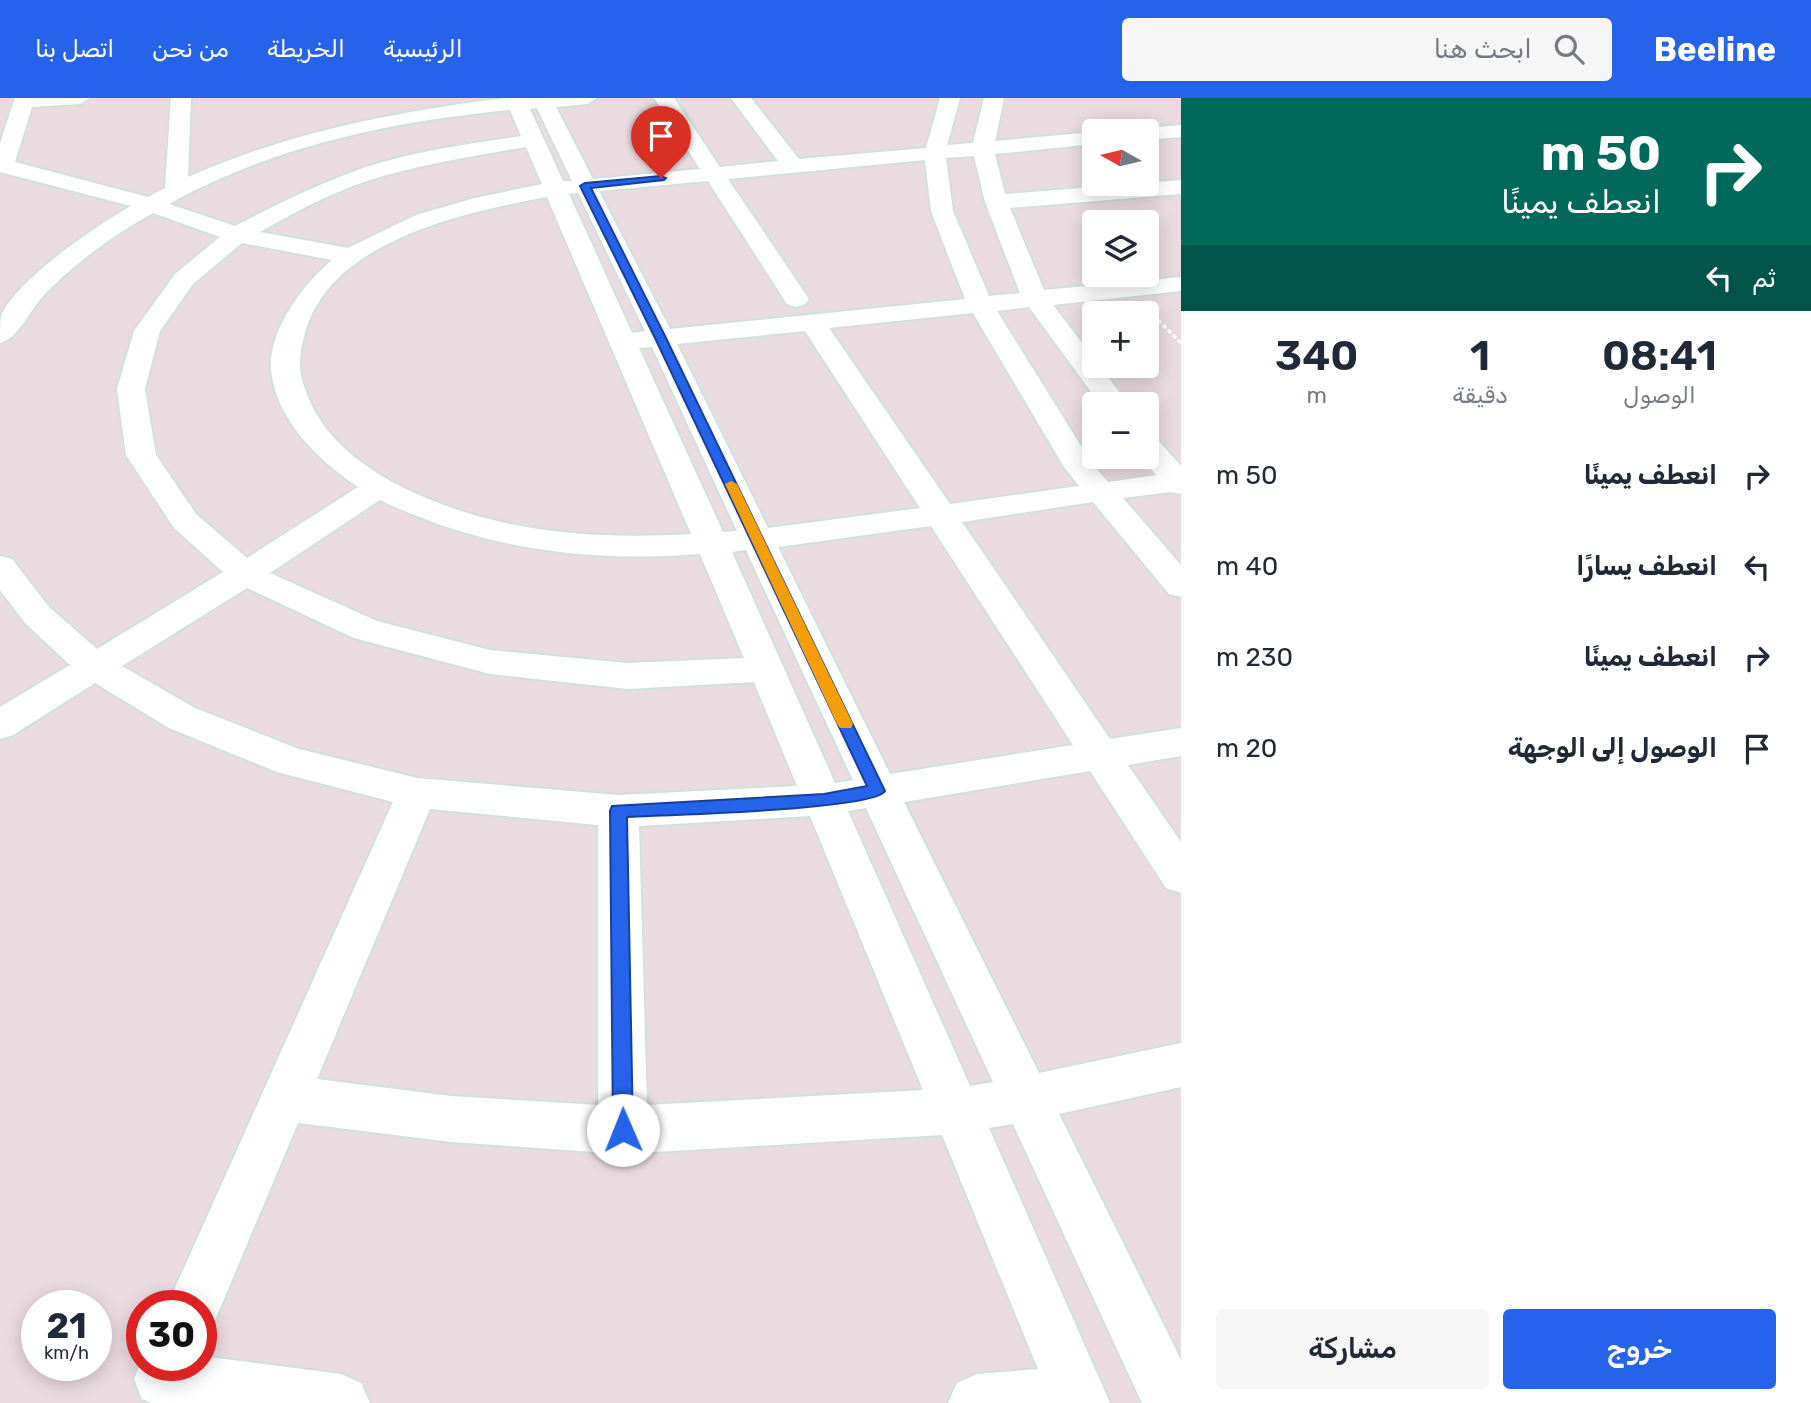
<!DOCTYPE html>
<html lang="ar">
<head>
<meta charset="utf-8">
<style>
	body { margin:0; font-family:Rubik,"Noto Sans Arabic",sans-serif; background:#f6f6f7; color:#1f2937; direction:rtl; height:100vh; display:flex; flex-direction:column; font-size:26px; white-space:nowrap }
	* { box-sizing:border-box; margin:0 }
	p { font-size:23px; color:#747a83 }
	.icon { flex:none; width:38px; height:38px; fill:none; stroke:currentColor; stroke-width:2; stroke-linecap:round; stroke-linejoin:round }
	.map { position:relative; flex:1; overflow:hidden; direction:ltr }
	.details { display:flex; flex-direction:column; background:#fff; width:630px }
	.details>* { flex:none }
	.top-card { background:#00695c; color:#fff; overflow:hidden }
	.needle { width:46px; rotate:278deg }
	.buttons { position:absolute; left:1082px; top:21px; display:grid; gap:14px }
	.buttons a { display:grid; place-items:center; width:77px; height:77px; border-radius:7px; background:#fff; box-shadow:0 4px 18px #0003; font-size:35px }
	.speed { position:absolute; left:21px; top:1192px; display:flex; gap:14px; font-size:35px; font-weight:700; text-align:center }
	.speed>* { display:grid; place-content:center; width:91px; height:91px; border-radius:50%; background:#fff; box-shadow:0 4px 18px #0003; line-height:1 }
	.speed small { font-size:18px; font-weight:400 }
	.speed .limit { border:10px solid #d22; background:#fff; color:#111 }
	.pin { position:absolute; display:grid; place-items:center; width:60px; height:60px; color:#fff; margin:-72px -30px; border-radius:50% 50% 50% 0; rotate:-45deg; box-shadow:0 0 7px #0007 }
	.pin .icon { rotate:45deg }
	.me { position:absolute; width:77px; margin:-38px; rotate:359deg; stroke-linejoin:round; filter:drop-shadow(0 0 5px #0008) }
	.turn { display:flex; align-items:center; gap:24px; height:147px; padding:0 35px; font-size:32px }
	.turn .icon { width:91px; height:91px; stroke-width:2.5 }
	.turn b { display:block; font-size:49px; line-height:60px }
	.then { display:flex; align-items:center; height:66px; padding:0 35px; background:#0003; gap:14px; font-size:26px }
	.eta { display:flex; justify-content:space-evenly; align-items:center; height:119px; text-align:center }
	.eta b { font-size:42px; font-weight:600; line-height:49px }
	.cta { display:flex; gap:14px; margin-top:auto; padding:14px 35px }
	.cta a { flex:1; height:80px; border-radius:7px; background:#2563eb; color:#fff; font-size:28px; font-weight:600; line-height:80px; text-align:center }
	.cta a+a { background:#f6f6f7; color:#1f2937 }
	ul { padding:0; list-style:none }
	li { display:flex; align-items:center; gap:21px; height:91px; padding:0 35px }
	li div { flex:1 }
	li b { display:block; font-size:26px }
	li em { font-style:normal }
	header { display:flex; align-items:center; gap:42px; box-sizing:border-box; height:98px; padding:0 35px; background:#2563eb; color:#fff }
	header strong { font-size:33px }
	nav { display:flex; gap:38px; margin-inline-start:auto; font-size:24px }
	.search { width:490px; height:63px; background:#f6f6f7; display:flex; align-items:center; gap:18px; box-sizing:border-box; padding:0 24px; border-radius:7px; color:#747a83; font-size:26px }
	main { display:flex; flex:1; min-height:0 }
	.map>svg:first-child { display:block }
</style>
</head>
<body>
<header>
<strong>Beeline</strong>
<div class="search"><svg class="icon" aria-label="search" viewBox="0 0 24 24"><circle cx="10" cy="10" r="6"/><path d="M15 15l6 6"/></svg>ابحث هنا</div>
<nav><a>الرئيسية</a><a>الخريطة</a><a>من نحن</a><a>اتصل بنا</a></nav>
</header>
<main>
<section class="details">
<div class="top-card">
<div class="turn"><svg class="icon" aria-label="right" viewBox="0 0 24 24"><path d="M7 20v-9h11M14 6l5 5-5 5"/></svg><div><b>50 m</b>انعطف يمينًا</div></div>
<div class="then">ثم<svg class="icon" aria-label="left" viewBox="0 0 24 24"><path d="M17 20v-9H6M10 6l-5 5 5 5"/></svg></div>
</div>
<div class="eta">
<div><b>08:41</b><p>الوصول</p></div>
<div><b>1</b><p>دقيقة</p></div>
<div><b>340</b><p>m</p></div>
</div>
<ul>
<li><svg class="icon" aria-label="right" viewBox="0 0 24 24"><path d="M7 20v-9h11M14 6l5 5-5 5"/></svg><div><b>انعطف يمينًا</b></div><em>50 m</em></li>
<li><svg class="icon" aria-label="left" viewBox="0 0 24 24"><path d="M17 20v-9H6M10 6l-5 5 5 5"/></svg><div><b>انعطف يسارًا</b></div><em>40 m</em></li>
<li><svg class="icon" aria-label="right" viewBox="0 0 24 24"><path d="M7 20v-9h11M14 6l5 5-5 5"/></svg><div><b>انعطف يمينًا</b></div><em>230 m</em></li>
<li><svg class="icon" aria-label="arrive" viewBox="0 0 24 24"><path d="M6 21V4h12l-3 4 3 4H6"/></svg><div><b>الوصول إلى الوجهة</b></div><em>20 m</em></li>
</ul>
<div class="cta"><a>خروج</a><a>مشاركة</a></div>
</section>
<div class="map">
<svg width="1181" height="1305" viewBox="0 0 1181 1305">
	<rect width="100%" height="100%" fill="#eadbe1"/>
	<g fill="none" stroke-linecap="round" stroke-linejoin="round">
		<g stroke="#d0e1de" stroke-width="4">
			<path id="street" d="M15,0h75l-10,6 -48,3 -17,55 133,35 17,-9 6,-90h20l-3,79c101,-45 211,-66 318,-79 29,0 61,0 91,0l-10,6 -31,3 37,72 107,-10 -46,-71h20l46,69 58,-6 -47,-63h20l48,61 127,-11 14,-50h20l-13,47 26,-2 11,-45h20l-9,43 99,-9v12l-99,10 10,40 176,-14v14l-171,14 34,82 137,-13v14l-128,14 41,53v8h6l28,38h-28l-71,-97 -32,4 94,151 17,20 48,-7 -15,-18h5v-22l10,3 25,28v28l-10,-2 -48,6 58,67v32l-12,-3 -76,-92 -131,20 148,217 71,-11v28l-53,9 53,77v51l-15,-5 -76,-117 -186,31 135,271 142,-30v44l-122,27 122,246v43h-39l-129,-279 -24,4 121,275h-162l9,-20 20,-9 61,-5 -96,-234 -319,19 -172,-12 -153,-19 -85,202 -12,5v-24h-34l226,-504 -116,-30 -108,-44 -74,-45 -82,52 -13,4v-32l70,-42 -45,-42 -25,-33v-34l12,3 37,48 48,42 126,-77 -49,-44 -48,-73 -9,-66 17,-58 41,-57 45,-37 -67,-24c-39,22 -79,50 -110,83 -13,14 -24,42 -43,47 0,-8 0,-20 1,-27 16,-37 95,-90 130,-110l-131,-34v-29zM537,10l35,73h-9l-33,-72zM510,12l11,26c-52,8 -108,15 -158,32 -45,16 -86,36 -128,58l-66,-22c103,-58 225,-83 341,-94zM526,49l16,37 -67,14 -59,17 -68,33 -88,-16c39,-22 79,-44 123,-56 47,-13 95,-21 143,-29zM974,58l11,46 35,91 -31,3 -36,-85 -7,-53zM925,62l6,51 34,88 -295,30 -71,-138 109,-10 79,123 9,3 9,-3 4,-5 -81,-120zM578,95l67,138 -13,2 -63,-139zM547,99l144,337c-102,6 -200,-2 -293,-49 -40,-21 -79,-52 -93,-96 -7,-19 -6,-32 -1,-52 22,-96 161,-125 243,-140zM242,145l90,17c-28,23 -64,70 -61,110 5,50 48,91 87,117l-111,71 -51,-44 -40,-59 -11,-66 15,-58 33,-47zM973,215l91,154 15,19 -129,18 -121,-176zM805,233l115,177 -152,20 -91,-184zM652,249l85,184 -14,1 -84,-184zM380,402c102,49 209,63 320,54l44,104 -116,5 -138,-13 -113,-29 -107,-48zM931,428l142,219 -183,29 -112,-227zM746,452l107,230 -18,3 -103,-231zM247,490l107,50 136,36 138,15 126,-7 43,104 -179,9 -201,-17 -118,-29 -104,-41 -73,-42zM866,710l127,274 -23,4 -122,-275zM430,711l168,16v280l-147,-9 -134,-17zM810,718l113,274 -276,15 -8,-279z
				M1181,27v12l-35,3v-9h-8l8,-3z
				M201,1258l140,18 20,9 9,20h-219l-9,-4 -8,-20 8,-20v6h59z"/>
		</g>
		<path stroke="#fff" stroke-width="3.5" stroke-dasharray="4.5 2.5" stroke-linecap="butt" d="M1153,217l28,28"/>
		<use href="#street" fill="#fff" fill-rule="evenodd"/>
	</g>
	<path fill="#2563eb" stroke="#184099" stroke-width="2" d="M661,78l5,2 -2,2 -73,8 75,150 219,453c-11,19 -224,24 -258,26l6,313 -3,7 -7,3 -7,-3 -3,-7 -3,-319 2,-5 212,-12 43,-8 -212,-448 -75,-152 5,-3z"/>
	<path fill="#f59e0b" d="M731,383l6,3 116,240 -2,4h-11l-3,-4 -112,-240z"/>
</svg>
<div class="buttons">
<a><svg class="needle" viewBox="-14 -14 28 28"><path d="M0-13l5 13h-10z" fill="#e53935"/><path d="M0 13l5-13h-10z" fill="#747a83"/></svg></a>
<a><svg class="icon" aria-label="layers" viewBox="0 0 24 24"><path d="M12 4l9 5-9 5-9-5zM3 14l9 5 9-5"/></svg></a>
<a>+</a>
<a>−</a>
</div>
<div class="speed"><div>21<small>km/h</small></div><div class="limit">30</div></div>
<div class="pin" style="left:661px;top:80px;background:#d93025"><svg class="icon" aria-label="arrive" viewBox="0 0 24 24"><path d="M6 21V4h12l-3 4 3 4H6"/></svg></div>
<svg class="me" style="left:623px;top:1032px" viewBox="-20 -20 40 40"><circle r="19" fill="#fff"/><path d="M0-13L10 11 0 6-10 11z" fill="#2563eb"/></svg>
</div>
</main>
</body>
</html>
